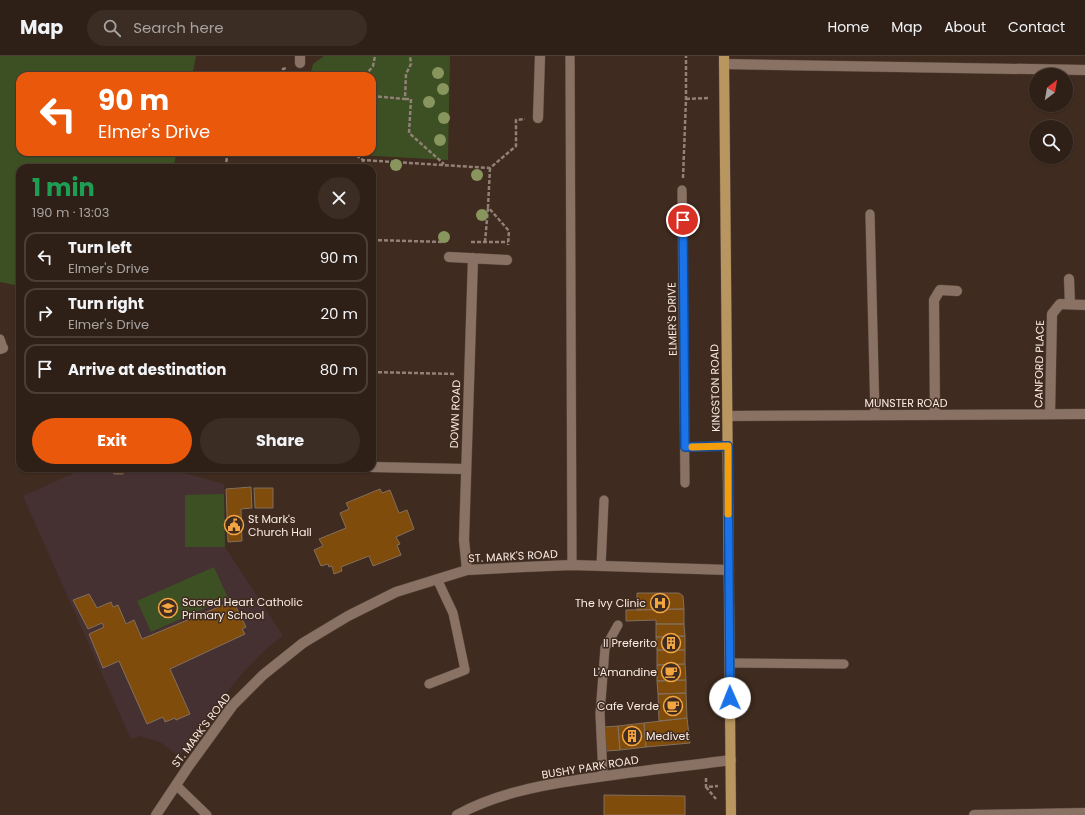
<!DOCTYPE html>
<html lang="en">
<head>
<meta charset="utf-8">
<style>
	body { margin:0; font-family:Poppins,sans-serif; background:#3b2d24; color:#f1f3f6; height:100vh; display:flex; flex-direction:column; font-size:15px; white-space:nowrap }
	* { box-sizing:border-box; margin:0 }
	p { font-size:13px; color:#a7a3a1 }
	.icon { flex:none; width:22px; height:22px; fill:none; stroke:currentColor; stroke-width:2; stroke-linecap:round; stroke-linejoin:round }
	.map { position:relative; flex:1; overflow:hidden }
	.details { position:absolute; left:16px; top:108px; width:360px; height:308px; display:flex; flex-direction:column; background:#2f2017; border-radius:12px; box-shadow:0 1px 3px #0004,0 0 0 1px #4a3e36 }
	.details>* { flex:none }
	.guide { position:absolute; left:16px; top:16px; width:360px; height:84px; border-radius:12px; box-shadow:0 1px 3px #0004,0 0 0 1px #4a3e36; background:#ea580c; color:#fff; overflow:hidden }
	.needle { width:26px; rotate:31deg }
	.fabs { position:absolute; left:1029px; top:12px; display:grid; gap:8px }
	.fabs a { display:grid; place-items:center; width:44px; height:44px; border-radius:50%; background:#2f2017; box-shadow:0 1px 3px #0004,0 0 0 1px #4a3e36; font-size:20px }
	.pin { position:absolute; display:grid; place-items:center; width:34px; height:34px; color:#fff; margin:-17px; border:2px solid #fff; border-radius:50%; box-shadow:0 1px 4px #0007 }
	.me { position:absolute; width:44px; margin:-22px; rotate:359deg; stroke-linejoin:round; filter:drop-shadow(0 0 3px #0008) }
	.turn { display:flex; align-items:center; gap:14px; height:84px; padding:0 16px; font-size:18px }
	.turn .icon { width:52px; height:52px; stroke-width:2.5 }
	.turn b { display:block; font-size:28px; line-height:34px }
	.round { display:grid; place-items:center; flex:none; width:42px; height:42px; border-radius:21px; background:#3b2d24 }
	.overview { display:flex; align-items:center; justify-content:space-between; height:68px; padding:0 16px }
	h1 { font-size:24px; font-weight:700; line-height:30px; color:#1e9e55 }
	.action { display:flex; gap:8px; margin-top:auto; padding:8px 16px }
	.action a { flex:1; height:46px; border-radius:24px; background:#ea580c; color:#fff; font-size:16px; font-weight:700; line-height:46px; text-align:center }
	.action a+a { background:#3b2d24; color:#f1f3f6 }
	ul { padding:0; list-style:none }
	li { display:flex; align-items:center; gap:12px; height:50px; margin:0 8px 6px; padding:0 8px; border:2px solid #4a3e36; border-radius:12px }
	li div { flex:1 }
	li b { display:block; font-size:15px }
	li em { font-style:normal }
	header { display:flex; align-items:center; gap:24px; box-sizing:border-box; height:56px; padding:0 20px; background:#2f2017; border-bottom:1px solid #4a3e36 }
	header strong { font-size:19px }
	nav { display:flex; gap:22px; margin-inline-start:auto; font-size:14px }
	.search { width:280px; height:36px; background:#3b2d24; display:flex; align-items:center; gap:10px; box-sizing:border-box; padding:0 14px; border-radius:22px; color:#a7a3a1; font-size:15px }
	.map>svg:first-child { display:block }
</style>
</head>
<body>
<header>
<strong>Map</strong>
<div class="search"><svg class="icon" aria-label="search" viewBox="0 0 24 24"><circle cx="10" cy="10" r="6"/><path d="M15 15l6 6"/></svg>Search here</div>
<nav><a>Home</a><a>Map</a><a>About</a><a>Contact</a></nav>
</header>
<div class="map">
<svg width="1085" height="759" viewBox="0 0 1085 759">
	<rect width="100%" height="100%" fill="#3f2b1f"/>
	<path fill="#463132" d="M85,412h81l58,16 1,63 58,89 -16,12 -27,28 -21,26 -40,55 -17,-14 -21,-7 -10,3 -108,-243z"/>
	<path fill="#3d5024" d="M0,0h196l-4,20h-172v76h157l-4,16h-153v118l-20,-4z
		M324,0h126l-2,104 -145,-8h69v-76h-62l3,-12z
		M224,438l1,53h-40v-52z
		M214,511l14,31 -77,34 -14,-31z"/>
	<path fill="#804c0b" stroke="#826f5d" d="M111,412h14l-2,6h-9z
		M251,431l1,21 -11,1 1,32 -14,1 -2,-53z
		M254,432h19v20h-18z
		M380,433l2,4 8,-3 9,23 8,-3 7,19 -18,8 4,7 -3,1 4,10 -28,11 -4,-10 -28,11 1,4 -8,3 -2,-8 -3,1 -1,-3 -7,2 -7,-16 9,-4 -4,-7 27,-11 -6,-15 9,-4 -3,-6z
		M637,537h42l4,3 1,13 -47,1z
		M89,538l8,14 14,-6 2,5 5,-2 8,19 8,-4 8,19 91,-38 13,26 -4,2 3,5 -75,35 20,45 -14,6 -1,-2 -10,4 -2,-5 -16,7 -28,-63 -16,7 -14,-34 15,-7 -2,-4 -14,6 -15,-29z
		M684,553v15h-28v-4l-30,1v-11z
		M656,568h28l1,12 -29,1z
		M685,580v14h-28l-1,-13z
		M657,594h28v14l-28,1z
		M685,608l1,16 -29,1v-16z
		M686,624v13l-28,1 -1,-13z
		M686,637l1,25 -28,3 -1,-27z
		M687,662l3,25 -44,4 -2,-24z
		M644,667l2,24 -26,3 -2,-24z
		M618,670l2,24 -14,1 -2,-24z
		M604,739l81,1v19h-81z"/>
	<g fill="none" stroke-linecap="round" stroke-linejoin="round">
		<g stroke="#58473d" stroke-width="10">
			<path id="lane" d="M570,0l2,509
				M682,134l3,293
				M870,158l5,201
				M0,283l3,9
				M685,391l43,-1
				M601,510l3,-66
				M730,607l114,1
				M429,628l36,-14 -12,-57 -16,-34
				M603,719l-3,-61 5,-66 13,-23
				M176,729l31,30"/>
		</g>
		<g stroke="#58473d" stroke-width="11">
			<path id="street" d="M300,7v-7
				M724,8l361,6
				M538,62l2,-62
				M449,201l58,3
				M1069,223l1,25
				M0,293l3,-1
				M1050,358l2,-100 8,-10 25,1
				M935,359l-1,-115 6,-10 17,1
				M728,360l357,-2
				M372,411l93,2
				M467,514l-3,-30 9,-282
				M156,759l32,-48 45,-62 30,-30 40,-32 45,-27 48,-24 71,-22 57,-3 48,-2 157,5
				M457,759c36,-20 79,-29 120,-35 51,-8 102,-13 154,-20
				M974,759l111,-2"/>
		</g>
		<g stroke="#58473d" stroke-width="11">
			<path id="primary" d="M724,0l7,759"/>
		</g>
		<path stroke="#928177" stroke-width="2.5" stroke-dasharray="4 2" stroke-linecap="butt" d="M282,20l1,-7 3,-1
			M365,20l8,-10 2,-10
			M372,40l33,3 1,-25 5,-10 -1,-8
			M405,43h6l-2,34 35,31
			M686,43l24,-1
			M226,112l1,-14 50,1 7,-2h26l46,2 7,5 127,8 26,-22v-26l9,-1
			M363,112v-8
			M490,112l-2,39 21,24 -1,14
			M683,122l3,-79v-43
			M372,184l73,2
			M471,186h37
			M485,186l3,-34
			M372,216l2,-32
			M372,316l84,2
			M706,722v9l12,-1
			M706,731l10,12"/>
		<use href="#lane" stroke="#897164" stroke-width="9"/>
		<use href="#street" stroke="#897164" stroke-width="10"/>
		<use href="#primary" stroke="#b9965f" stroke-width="10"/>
	</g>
	<g fill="#88965d">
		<circle cx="438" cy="17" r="6"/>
		<circle cx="443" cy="33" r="6"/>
		<circle cx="429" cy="46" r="6"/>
		<circle cx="444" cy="62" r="6"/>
		<circle cx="440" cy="84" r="6"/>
		<circle cx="396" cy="109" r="6"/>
		<circle cx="477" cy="119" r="6"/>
		<circle cx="482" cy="159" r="6"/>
		<circle cx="444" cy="181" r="6"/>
	</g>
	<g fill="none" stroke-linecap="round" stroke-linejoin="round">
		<g stroke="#114b97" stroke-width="10">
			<path id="route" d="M683,164l2,227 43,-1 2,252"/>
		</g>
		<use href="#route" stroke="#1a73e8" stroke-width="7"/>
		<path stroke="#f59e0b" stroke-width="7" d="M692,391l36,-1v68"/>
	</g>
	<defs>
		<g id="civic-ring" transform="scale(1)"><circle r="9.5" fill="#3f2b1f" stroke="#f2a540" stroke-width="1.5"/><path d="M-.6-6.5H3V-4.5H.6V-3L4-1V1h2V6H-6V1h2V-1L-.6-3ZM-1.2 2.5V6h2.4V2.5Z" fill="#f2a540"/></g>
		<g id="hospital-ring" transform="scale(1)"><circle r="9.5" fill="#3f2b1f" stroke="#f2a540" stroke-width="1.5"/><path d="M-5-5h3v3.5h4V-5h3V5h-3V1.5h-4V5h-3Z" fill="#f2a540"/></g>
		<g id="school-ring" transform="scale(1)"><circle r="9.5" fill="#3f2b1f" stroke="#f2a540" stroke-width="1.5"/><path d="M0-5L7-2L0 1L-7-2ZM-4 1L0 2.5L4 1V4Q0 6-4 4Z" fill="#f2a540"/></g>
		<g id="building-ring" transform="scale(1)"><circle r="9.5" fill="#3f2b1f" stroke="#f2a540" stroke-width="1.5"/><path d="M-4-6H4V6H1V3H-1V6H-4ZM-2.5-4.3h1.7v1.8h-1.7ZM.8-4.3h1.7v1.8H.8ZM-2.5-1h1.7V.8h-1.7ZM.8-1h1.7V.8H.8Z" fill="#f2a540"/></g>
		<g id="cafe-ring" transform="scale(1)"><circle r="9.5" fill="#3f2b1f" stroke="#f2a540" stroke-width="1.5"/><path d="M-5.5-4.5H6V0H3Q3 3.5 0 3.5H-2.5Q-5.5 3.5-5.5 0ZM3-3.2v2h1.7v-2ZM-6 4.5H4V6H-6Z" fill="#f2a540"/></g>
	</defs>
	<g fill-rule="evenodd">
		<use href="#civic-ring" x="234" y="469"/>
		<use href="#hospital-ring" x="660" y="547"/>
		<use href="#school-ring" x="168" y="552"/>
		<use href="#building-ring" x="671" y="587"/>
		<use href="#cafe-ring" x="671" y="616"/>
		<use href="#cafe-ring" x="673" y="650"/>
		<use href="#building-ring" x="632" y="680"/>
	</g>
	<g text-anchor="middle" stroke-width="3" stroke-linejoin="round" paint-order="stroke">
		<g font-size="11" fill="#f9ebe4" stroke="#3f2b1f">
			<text transform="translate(672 263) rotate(-91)" y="4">ELMER'S DRIVE</text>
			<text transform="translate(1039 308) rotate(-89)" y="4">CANFORD PLACE</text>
			<text transform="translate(715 332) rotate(-91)" y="4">KINGSTON ROAD</text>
			<text x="906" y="351">MUNSTER ROAD</text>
			<text transform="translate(455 358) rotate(-88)" y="4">DOWN ROAD</text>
			<text transform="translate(513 500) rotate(-3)" y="4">ST. MARK'S ROAD</text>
			<text transform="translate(201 674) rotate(-53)" y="4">ST. MARK'S ROAD</text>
			<text transform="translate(590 711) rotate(-9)" y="4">BUSHY PARK ROAD</text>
		</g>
		<g font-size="11" fill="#f9ebe4" stroke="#3f2b1f" text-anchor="end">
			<text x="248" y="467" text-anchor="start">St Mark's<tspan x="248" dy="13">Church Hall</tspan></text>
			<text x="182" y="550" text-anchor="start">Sacred Heart Catholic<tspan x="182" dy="13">Primary School</tspan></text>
			<text x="646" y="551">The Ivy Clinic</text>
			<text x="657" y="591">Il Preferito</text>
			<text x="657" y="620">L'Amandine</text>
			<text x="659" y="654">Cafe Verde</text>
			<text x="646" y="684" text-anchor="start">Medivet</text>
		</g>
	</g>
</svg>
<div class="fabs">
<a><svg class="needle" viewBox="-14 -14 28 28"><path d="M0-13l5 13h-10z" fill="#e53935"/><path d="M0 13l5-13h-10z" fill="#a7a3a1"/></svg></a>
<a><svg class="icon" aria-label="search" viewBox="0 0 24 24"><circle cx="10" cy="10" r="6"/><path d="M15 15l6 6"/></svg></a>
</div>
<div class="pin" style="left:683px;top:164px;background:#d93025"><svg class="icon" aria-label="arrive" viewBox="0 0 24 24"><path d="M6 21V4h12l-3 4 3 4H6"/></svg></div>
<svg class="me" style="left:730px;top:642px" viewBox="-20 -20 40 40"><circle r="19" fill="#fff"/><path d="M0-13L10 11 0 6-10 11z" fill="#1a73e8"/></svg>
<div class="guide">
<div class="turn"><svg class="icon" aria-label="left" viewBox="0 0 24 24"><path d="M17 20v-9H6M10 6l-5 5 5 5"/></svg><div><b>90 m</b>Elmer's Drive</div></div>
</div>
<section class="details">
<div class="overview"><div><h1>1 min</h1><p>190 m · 13:03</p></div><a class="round"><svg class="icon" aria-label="close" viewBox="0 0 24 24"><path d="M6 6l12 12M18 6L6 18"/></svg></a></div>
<ul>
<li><svg class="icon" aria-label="left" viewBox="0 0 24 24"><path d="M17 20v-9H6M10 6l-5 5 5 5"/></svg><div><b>Turn left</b><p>Elmer's Drive</p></div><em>90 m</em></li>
<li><svg class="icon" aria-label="right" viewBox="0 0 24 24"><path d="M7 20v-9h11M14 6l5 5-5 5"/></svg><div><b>Turn right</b><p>Elmer's Drive</p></div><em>20 m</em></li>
<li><svg class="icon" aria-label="arrive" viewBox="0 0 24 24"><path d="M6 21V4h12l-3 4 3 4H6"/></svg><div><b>Arrive at destination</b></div><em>80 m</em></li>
</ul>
<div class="action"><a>Exit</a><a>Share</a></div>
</section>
</div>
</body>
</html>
